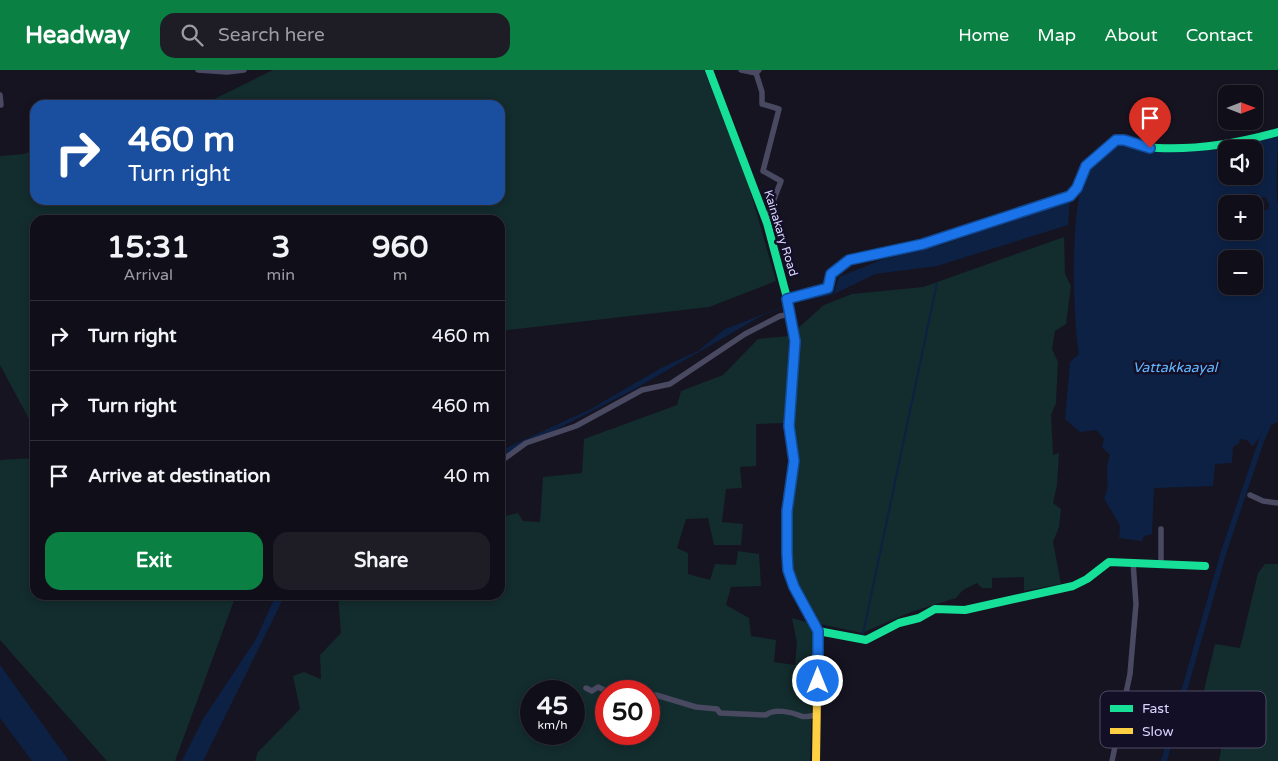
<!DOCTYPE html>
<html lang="en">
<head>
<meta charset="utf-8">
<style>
	body { margin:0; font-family:"Varela Round",sans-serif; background:#1e1d26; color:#f1f3f6; height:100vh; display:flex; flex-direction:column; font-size:19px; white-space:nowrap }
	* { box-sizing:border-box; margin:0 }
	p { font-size:16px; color:#9c9ca2 }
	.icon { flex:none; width:28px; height:28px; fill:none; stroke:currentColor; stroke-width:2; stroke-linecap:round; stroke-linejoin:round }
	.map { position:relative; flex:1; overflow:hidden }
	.side { position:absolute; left:30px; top:145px; width:475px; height:385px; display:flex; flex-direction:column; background:#100f19; border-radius:15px; box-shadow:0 2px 8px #0003,0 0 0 1px #302f38 }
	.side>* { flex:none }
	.top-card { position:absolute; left:30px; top:30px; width:475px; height:105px; border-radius:15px; box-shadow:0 2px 8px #0003,0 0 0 1px #302f38; background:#1a4fa0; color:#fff; overflow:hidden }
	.needle { width:32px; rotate:90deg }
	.tools { position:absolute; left:1218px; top:15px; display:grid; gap:10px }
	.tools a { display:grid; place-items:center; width:45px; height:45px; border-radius:10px; background:#100f19; box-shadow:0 2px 8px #0003,0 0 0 1px #302f38; font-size:25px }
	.speed { position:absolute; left:520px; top:610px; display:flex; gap:10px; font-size:25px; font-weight:700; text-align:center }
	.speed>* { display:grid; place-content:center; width:65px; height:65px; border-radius:50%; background:#100f19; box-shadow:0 2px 8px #0003,0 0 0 1px #302f38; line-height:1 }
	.speed small { font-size:12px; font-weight:400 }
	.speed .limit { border:8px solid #d22; background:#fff; color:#111 }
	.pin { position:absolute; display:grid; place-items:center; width:42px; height:42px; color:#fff; margin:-51px -21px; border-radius:50% 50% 50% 0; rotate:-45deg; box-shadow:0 0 5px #0007 }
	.pin .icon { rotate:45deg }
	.me { position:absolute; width:55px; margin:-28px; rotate:0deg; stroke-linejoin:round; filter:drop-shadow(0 0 4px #0008) }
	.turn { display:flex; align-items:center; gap:18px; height:105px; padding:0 15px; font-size:22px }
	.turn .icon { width:65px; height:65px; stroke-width:2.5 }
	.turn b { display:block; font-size:35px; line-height:42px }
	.eta { display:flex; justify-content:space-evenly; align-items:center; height:85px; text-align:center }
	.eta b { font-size:30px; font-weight:700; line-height:35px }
	.action { display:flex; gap:10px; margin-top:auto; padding:10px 15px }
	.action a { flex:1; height:58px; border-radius:15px; background:#0b8043; color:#fff; font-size:20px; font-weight:700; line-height:58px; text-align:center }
	.action a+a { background:#1e1d26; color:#f1f3f6 }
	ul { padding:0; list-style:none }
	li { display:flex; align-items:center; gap:15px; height:70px; padding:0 15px; border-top:1px solid #302f38 }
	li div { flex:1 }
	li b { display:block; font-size:19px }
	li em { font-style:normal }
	header { display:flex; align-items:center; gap:30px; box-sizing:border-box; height:70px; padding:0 25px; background:#0b8043; color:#fff }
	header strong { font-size:24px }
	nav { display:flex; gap:28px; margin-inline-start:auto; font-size:18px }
	.search { width:350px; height:45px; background:#1e1d26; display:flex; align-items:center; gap:12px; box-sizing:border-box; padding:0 18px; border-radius:15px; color:#9c9ca2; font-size:19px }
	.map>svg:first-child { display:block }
</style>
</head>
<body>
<header>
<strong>Headway</strong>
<div class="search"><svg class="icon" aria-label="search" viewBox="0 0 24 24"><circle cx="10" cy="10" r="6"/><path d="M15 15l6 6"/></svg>Search here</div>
<nav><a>Home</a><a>Map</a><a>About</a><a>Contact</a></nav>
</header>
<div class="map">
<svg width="1278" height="691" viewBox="0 0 1278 691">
	<rect width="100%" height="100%" fill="#161421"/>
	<path fill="#132c2d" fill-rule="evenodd" d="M273,0h431l44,113 28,98 -67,26 -209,24v-111h-465v210l-35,-65v-209l24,-2 11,-4v50h465v-95h-298z
		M1064,167l1,37 6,12 -5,38 -11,7 -3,18 6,13 -2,41 -5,12 2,40 6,-2 -2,32 -4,18 8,6 -2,18 -6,15 8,42 -37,7v-14l-32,1v10h-10l-5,-5 -14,7 -7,8 -45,14 -49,21 -42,-9 -23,-43 -5,-14 -2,-30 1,-34 9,-42 -8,-36 5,-96 27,-24 28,-11 71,-7z
		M789,266l-5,87 -28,1v42l-16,1 2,21 -16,1 -4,33 21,2 -2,21h-27l-6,-27 -22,1 -9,29 11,5v21l22,6 5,-16 21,1 2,-14 21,3 2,32 -30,1 -5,18 23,13 2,18 25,4 -2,22 21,3 2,-22 -5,-25 18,5 4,14 -4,124h-555l3,-9 42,-43 -7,-33 11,-4 17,7 -1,-24 21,-22 -3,-38h162v-78l18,-4 5,8 17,1 3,-45 39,-4 2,-34 93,-34 4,-14 42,-16 35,-36zM531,621h43v43h-43zM606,621h43v43h-43z
		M35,388v137h201l-61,166h-68l-107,-121v-180z
		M1265,494h13v197h-59l11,-63 -26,-8 11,-46 25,4 18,-75z"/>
	<path fill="#0d2144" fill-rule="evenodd" d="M1278,65c0,11 -3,64 0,69v218l-10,4 -15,20 -6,-6 -7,-1 -1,4 -6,4 -1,16 -17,1 -2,22 -59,2 -2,46 -8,2 -2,5 -23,-3 1,-12 -16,-28c8,-14 -1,-26 6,-43l-8,-8 2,-8 -8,-9 -16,2 -15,-13 5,-57 9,-8c-6,-33 -10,-153 8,-180 7,-11 19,-21 28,-31l36,8 69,-1zM1226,79h28v27h-28zM1256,123l3,5 6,-1 4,7v5l-7,2 -3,7 -5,-1v14h-28v-27h24l-3,-2 1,-8zM1226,189h28v27h-28z
		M1070,129l-2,26 -131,41 -62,8 -43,21 -35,7 -34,13 -130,75 -133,68v-7l91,-42 70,-41 37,-17 27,-22 78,-30 31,-6 5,-16 42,-17 64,-16z
		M276,525h9l-82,166h-21l21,-42 53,-80z
		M0,595l69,96h-37l-32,-43z"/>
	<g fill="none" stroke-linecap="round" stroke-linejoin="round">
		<path stroke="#0d2144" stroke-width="2" d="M863,564l74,-351"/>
		<path stroke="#0d2144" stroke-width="5.5" d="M1164,691l60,-210 38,-112 6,-13"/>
		<path stroke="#4a4962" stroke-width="5.5" d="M198,0l29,2 17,-2
			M741,0l15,3 3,-3
			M756,3l6,19v12l17,5 -16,62 18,10 -15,39
			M0,25l1,10
			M500,392l26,-19 50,-17 66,-36 28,-6 75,-50 35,-18 11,-2
			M1250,425l13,6 15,2
			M1161,459v35
			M586,618l6,3 6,-4 8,4
			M649,625h7l40,12 21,2 3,4 46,2c8,-7 26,-3 35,1 4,2 12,-1 16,-1
			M1112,691l18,-87 6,-70 -3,-42"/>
		<path stroke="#16e098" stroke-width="8" d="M709,0l58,153 23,86 5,32 -6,85 6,35 -8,54
			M1031,139l39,-13 5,-4 11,-27 30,-26c15,-1 27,8 42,9 41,2 81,-5 120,-16
			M818,561l48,9 33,-17 20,-5 16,-9 30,1 108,-24 14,-7 22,-17 96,4"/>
		<path stroke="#ffcf43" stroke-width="8" d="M787,229l41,-11 3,-14 18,-14 74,-16 108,-35
			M787,445l1,55 6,17 24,44 -2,130"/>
	</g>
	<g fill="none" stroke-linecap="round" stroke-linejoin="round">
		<g stroke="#114b97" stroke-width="12">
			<path id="route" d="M818,611v-50l-24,-44 -6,-17 -1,-17v-42l7,-50 -5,-35 6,-85 -8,-42 41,-11 3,-14 18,-14 74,-16 147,-48 7,-8 9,-22 30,-26h8l26,8"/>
		</g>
		<use href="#route" stroke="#1a73e8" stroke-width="9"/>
	</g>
	<g text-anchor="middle" stroke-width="5" stroke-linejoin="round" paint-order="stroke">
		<g font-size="12" fill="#d9d4ff" stroke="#130f26">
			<text transform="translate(781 163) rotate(73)" y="4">Kainakary Road</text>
		</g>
		<g font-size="14" font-style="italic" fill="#62b6ff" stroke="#130f26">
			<text x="1175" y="302">Vattakkaayal</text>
		</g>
	</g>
	<rect x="1100" y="621" width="166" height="57" rx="8" fill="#130f26" stroke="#4e4a67" stroke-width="1"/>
	<rect x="1110" y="635" width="23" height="7" fill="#16e098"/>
	<rect x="1110" y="658" width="23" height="6" fill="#ffcf43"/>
	<g font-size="14" fill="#d9d4ff">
		<text x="1142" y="643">Fast</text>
		<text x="1142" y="666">Slow</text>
	</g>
</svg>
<div class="tools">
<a><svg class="needle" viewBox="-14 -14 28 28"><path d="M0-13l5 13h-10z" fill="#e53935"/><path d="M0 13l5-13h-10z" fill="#9c9ca2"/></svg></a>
<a><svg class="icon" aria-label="sound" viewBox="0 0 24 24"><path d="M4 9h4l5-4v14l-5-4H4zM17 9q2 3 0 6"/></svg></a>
<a>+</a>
<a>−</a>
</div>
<div class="speed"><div>45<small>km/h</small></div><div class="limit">50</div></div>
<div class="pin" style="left:1150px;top:78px;background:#d93025"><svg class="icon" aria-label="arrive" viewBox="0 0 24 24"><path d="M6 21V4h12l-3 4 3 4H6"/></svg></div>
<svg class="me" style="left:818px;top:611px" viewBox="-20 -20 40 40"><circle r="17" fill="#1a73e8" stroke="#fff" stroke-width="3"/><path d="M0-11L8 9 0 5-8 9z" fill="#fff"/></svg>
<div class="top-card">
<div class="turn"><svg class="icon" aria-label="right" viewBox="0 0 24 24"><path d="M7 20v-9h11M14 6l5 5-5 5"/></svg><div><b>460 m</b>Turn right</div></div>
</div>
<section class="side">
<div class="eta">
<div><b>15:31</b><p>Arrival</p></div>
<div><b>3</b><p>min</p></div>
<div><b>960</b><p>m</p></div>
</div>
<ul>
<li><svg class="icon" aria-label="right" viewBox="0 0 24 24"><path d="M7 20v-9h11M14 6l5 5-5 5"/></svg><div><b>Turn right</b></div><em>460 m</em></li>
<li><svg class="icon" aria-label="right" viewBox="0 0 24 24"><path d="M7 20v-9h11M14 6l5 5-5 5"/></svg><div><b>Turn right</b></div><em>460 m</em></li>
<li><svg class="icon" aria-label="arrive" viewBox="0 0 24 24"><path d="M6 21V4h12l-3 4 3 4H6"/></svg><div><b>Arrive at destination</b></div><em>40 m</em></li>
</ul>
<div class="action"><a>Exit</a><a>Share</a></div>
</section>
</div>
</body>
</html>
